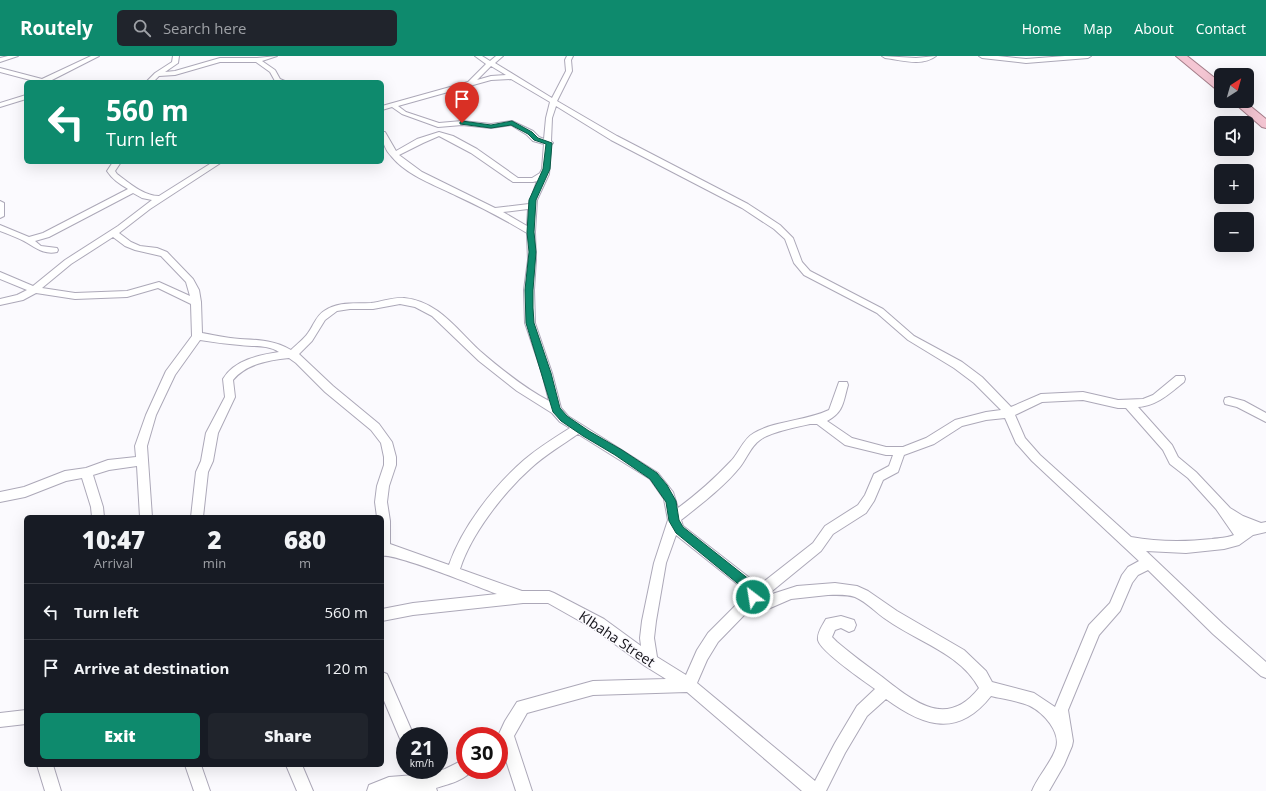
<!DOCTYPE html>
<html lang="en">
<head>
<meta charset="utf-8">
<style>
	body { margin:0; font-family:"Open Sans",sans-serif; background:#20242c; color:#f1f3f6; height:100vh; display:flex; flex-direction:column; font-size:15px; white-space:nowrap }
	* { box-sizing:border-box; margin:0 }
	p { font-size:13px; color:#9ea1a6 }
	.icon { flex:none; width:22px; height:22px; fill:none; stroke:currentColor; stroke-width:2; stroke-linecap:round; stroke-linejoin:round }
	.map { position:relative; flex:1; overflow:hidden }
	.details { position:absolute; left:24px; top:459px; width:360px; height:252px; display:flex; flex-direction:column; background:#171b24; border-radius:6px; box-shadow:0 4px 16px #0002 }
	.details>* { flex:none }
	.guide { position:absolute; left:24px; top:24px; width:360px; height:84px; border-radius:6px; box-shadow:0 4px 16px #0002; background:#0e8a6d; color:#fff; overflow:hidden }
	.needle { width:26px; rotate:37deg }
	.tools { position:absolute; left:1214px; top:12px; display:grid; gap:8px }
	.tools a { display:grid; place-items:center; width:40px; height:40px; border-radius:6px; background:#171b24; box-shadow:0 4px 16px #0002; font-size:20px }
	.speed { position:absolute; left:396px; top:671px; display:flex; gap:8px; font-size:20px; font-weight:700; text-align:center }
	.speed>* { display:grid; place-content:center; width:52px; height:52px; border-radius:50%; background:#171b24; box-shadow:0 4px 16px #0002; line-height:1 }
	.speed small { font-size:10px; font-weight:400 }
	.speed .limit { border:6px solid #d22; background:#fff; color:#111 }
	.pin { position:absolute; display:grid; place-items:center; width:34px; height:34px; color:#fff; margin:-41px -17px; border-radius:50% 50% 50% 0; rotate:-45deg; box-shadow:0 0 4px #0007 }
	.pin .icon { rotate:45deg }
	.me { position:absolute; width:44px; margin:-22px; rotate:329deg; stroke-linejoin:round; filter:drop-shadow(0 0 3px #0008) }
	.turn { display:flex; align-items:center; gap:14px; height:84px; padding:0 16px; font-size:18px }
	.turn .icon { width:52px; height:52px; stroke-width:2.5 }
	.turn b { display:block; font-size:28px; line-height:34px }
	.eta { display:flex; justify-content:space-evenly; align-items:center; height:68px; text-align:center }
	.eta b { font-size:24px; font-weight:800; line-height:28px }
	.primary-button { display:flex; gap:8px; margin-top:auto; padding:8px 16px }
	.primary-button a { flex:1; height:46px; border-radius:6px; background:#0e8a6d; color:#fff; font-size:16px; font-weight:800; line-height:46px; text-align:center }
	.primary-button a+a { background:#20242c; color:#f1f3f6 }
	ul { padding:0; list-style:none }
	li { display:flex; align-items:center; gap:12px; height:56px; padding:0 16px; border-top:1px solid #363941 }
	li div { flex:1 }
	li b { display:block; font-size:15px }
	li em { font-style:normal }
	header { display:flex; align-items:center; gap:24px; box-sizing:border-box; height:56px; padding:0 20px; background:#0e8a6d; color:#fff }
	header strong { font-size:19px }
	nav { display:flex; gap:22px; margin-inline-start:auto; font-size:14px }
	.search { width:280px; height:36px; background:#20242c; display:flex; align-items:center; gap:10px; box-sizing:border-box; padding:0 14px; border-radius:6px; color:#9ea1a6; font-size:15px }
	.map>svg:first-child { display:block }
</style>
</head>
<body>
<header>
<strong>Routely</strong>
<div class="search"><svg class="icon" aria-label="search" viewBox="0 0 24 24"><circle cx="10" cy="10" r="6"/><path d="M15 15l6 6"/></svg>Search here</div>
<nav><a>Home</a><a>Map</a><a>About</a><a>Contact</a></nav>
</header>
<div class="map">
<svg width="1266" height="735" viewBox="0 0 1266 735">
	<rect width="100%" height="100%" fill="#fbfafe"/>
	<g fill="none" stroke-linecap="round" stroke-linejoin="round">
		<g stroke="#aca8b8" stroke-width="2">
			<path id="minor" d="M8,0h10l-18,6v-4z
				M91,0h8l-51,26h-10l-38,-10v-4l42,11z
				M173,0h6l-1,7 -13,9 10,-1 45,-13h37l20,-2 -15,5 13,9 5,9 7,3 -12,-1 -5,-9 -14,-10h-36l-45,13 -16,1 -6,6h-7l9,-9 17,-11z
				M475,0h7l8,5 6,-5h7l-8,7 57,35 14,-27 -1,-11 2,-4h6l-2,4 1,11 -15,30 60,35 131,68 32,21 13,13 9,24 8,9 73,38 31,27 48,26 20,15 29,30 30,-13 42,-2 35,8 25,-1 10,-4 23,-19h8l1,3 -1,3c-14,11 -27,24 -46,25l34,38 6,12 18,15 34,36 13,8 18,7 5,-1v10l-13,3 -14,10 -15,4 -38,4 -40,-2 77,73 43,38v16l-5,-2 -48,-42 -65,-64 -10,5 -6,8 -12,28 -21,24 -31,75 5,31 -1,5 -8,19 -15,26h-17c6,-15 19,-28 24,-43 5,-16 -12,-35 -26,-42 -11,-5 -27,-7 -39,-10 -33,42 -67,31 -105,3l-19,17 -22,37 -19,38h-24l-115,-99 -94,3 -66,18 -13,23 18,55h-16l-18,-55 7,-15 12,-19 76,-21 73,-2 -21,-13 -51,-37 -46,-26h-25l-110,12 -31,6v-12l31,-6 84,-9c-19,-7 -102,-41 -115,-38v-39h-5l-2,-15 2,-16 7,-21v-8l-3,-14 -10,-13 -46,-38 -29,-29 -7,-5c-20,2 -43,6 -56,22l2,17 -17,36 -5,28 -5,11 -5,45h-12l5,-45 5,-11 5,-28 19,-36 -2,-18c11,-19 36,-24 56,-27 -12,-8 -26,-5 -39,-7 -14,-1 -27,-3 -40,-5l-25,35 -19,40 -9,31 5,71h-12l-3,-51 -28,4 -16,5 10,32 1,10h-12l-1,-10 -9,-29 -16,3 -41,16 -25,5v-10l24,-5 41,-16 21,-3 22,-8 28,-3 -1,-11 11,-31 20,-44 26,-35 -1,-32 -33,-16 -31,9 -52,2 -39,-6 -13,7 -23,5v-6l17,-4 10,-5 -27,-11v-7l33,14 32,-26 53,-34 34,-26 -10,-2 -9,-5 -84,44 -14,4 6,5 16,2 1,2 -1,2c-14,3 -22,-5 -33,-11 -8,-4 -16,-7 -24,-10v-6l29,12 14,-4 85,-44c-8,-5 -16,-10 -21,-18l6,-9h8l-6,9 2,3c12,9 27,22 42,22l54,-34h9l-72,47 -31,24 12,9 9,4 17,2 10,4 26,27 6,11 2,12 1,31c12,2 25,5 38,6 18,1 34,1 51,11 6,-6 13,-11 17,-17 6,-8 8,-17 16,-22 15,-10 31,-7 47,-8 11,-1 22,-6 33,-5 34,3 53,32 76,53 21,18 44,37 69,50l-7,-28 -17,-50 -1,-33 4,-30 -1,-27c-23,-14 -46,-26 -70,-37 -22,-11 -49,-20 -65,-39 -7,-7 -10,-16 -10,-25h3l11,19 21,-12 22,-7 14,4 24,13 41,29h14l8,-5 2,-4 2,-25 -11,-3 -6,-6 -16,-10 -20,3 -29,-3 -24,2 -36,-13 -10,-7 -10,3v-4l86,-24 18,-18zM491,10l15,9 -15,1 -14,4zM511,23l39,23 -4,16 -2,21 -5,-2 -6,-6 -21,-10 -21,3 -29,-3 -23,2 -33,-11 -8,-6 93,-26zM556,50l55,34 131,68 32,21 11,10 9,24 10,12 73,38 31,27 46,28 20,15 27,27 -15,2 -31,8 -29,18 -23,9h-17l-34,-9 -25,-17c17,-9 16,-19 21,-36l-1,-3h-8l-10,28c-23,11 -52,10 -75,23 -11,6 -15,20 -23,28 -16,17 -34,33 -53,47l-5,-16 -15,-19 -90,-57 -7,-8 -9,-35 -17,-50 -1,-33 2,-30 -1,-28 2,-32 12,-26 2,-29 2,-2 -2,-2 1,-23zM439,80l32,17 42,29h20l4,-1 -8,23 -34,4 -73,-36 -23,-17 24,-12zM528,153l-1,17 -24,-14zM113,181l12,9 10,4 26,6 25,26 4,14 -31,-14 -32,9 -52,2 -33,-5 29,-24zM400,248l15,3 17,9 47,45 38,30 35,22 8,9 10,6c-16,10 -32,20 -46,32 -30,26 -62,67 -75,105l-59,-21v-23l-3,-19 2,-16 7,-21v-8l-4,-15 -13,-18 -46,-38 -34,-32 13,-13 13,-21 12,-9 13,-2h23zM1083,344l35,8h8l37,42 7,14 18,14 28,31 18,26c-7,3 -15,3 -22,4 -27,3 -54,3 -81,-2l-91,-82 -15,-17 -10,-23 27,-13zM1005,362l11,25 16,18 107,100 -11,6 -6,8 -12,28 -21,22 -34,82 -21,-14 -42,-11 -6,-11 -22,-21 -67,-39 -29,-20 -11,-5 -22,-3 -38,3 -31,10 55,-45 12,-17 33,-21 8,-12 9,-21 15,-8 6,-17 30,-11 28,-18 24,-6zM810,368h7l28,21 41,10h7l-4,11 -15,8 -9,21 -7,10 -33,21 -12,17 -56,44 -6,-8 -68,-53 -2,-6c19,-15 44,-34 59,-53 7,-9 11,-21 20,-27 10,-8 37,-13 50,-16zM578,378l72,45 14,20 4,21 -14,43 -12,58 -2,17 1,8 -37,-27 -50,-26 -5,-2h-27l-62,-22c11,-35 44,-77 71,-101 14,-13 31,-23 47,-34zM676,479l65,52 5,5v3l-38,38 -11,17 -11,25 -29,-18 -3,-19 2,-17 10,-58zM828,539c8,0 18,-1 27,2 12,5 21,16 32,23 31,22 73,33 92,68 -33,42 -66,13 -98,-12 -15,-11 -30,-22 -44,-34l-5,-5 3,-7 6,-2 8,4 5,-2 2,-5 -2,-5 -13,-4 -15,3c-3,6 -9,13 -8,21 2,11 46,41 57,49l-18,17 -22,37 -20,38 -118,-98 10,-23 11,-18 35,-36 15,3 23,-10z
				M882,0l34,2 20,-2c-14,11 -35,4 -51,2z
				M979,0h19l28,3 39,-3h26l-3,2 -62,5 -44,-5z
				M26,39v4l-26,8v-4z
				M0,145l4,2v13l-4,2z
				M1229,341l15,4 22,12v9l-29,-15 -12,-3 -1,-3 1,-3z
				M382,616l5,2 27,62h-9v7l-4,-2 -19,-45z
				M26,654v14l-26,3v-14z
				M465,703v11h7c-6,10 -26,15 -36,18l1,3h-70l2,-6 20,-8 26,-2 -2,-5h16l1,4 2,-1 13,-4z
				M37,709h16l8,26h-16z
				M185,709h16l9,26h-16z
				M286,709h16l11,26h-16z"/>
		</g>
		<g stroke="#a47e8a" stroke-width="2">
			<path id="trunk" d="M1176,0h11l34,27v8l-4,-1z
				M1232,45h12l22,18v9l-4,-1z"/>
		</g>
		<use href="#minor" fill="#fff" fill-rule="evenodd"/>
		<use href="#trunk" fill="#f4c6d3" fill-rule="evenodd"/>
	</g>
	<path fill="#0e8a6d" stroke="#095a47" d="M462,65l29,4 21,-4 20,11 6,6 14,5 -2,26 -14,31 -2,32 2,20 -3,38v18l1,15 17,50 9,35 7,8 22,15 33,19 35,23 10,12 9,16 3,19 4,7 67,53 8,12 -2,8 -3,2 -4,-2 -2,-7 -5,-6 -66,-54 -7,-12 -3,-19 -16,-23 -35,-24 -32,-19 -22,-15 -8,-9 -27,-89 -1,-33 4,-38 -2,-20 2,-32 14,-31 3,-25 -12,-4 -6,-6 -17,-9 -20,3 -31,-4v-2z"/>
	<g text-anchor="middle" stroke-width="3" stroke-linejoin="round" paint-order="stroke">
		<g font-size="14" fill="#131218" stroke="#fbfafe">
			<text transform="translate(617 583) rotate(34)" y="5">KIbaha Street</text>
		</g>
	</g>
</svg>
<div class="tools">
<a><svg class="needle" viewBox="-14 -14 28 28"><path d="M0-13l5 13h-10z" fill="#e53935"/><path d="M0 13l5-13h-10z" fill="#9ea1a6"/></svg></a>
<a><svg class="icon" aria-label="sound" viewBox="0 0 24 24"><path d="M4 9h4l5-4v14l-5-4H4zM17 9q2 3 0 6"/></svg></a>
<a>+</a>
<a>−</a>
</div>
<div class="speed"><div>21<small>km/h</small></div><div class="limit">30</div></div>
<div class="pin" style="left:462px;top:67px;background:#d93025"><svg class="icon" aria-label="arrive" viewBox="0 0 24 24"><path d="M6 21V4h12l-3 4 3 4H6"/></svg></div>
<svg class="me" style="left:753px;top:541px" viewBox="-20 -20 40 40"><circle r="17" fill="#0e8a6d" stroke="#fff" stroke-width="3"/><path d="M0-11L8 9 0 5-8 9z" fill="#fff"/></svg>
<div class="guide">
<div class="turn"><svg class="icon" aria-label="left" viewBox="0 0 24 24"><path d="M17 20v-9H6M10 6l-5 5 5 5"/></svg><div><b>560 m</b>Turn left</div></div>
</div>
<section class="details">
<div class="eta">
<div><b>10:47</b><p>Arrival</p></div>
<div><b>2</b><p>min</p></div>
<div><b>680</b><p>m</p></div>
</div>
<ul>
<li><svg class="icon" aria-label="left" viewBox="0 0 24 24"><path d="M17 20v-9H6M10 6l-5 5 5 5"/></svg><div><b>Turn left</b></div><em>560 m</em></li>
<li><svg class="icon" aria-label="arrive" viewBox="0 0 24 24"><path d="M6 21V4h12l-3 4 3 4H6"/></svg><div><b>Arrive at destination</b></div><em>120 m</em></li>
</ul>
<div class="primary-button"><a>Exit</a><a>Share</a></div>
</section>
</div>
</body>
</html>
